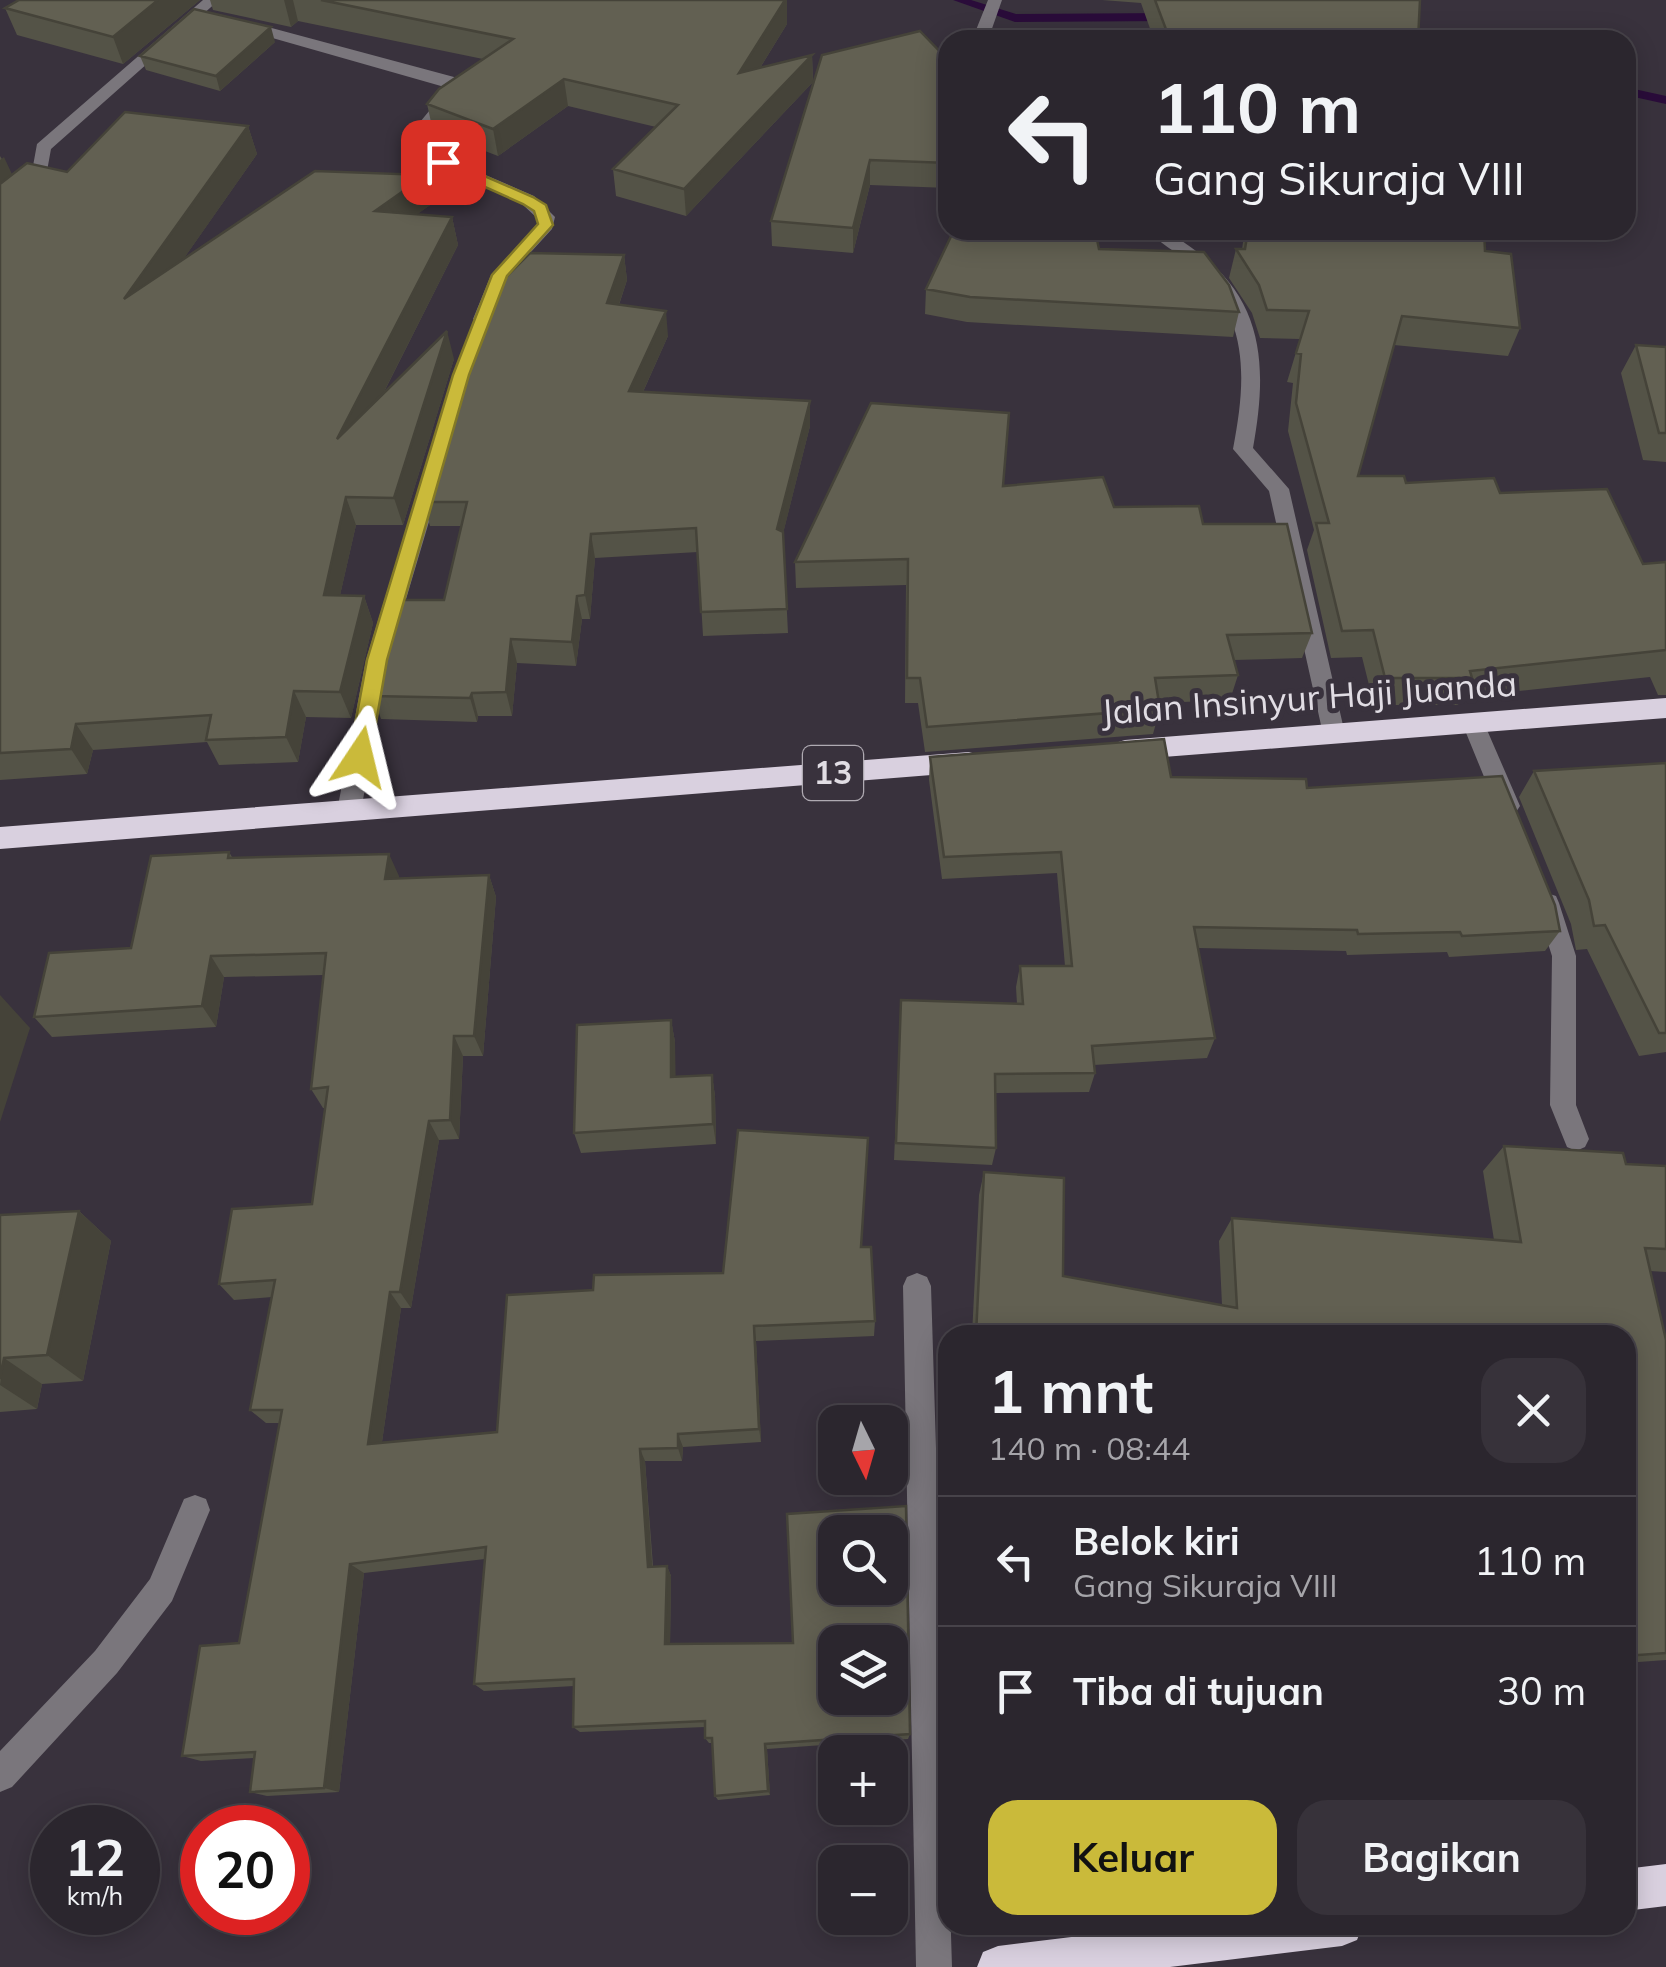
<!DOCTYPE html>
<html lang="id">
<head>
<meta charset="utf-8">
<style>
	body { margin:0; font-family:Mulish,sans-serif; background:#37323a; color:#f1f3f6; height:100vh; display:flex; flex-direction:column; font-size:38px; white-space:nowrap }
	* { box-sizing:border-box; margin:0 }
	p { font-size:32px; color:#a6a5aa }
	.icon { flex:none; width:55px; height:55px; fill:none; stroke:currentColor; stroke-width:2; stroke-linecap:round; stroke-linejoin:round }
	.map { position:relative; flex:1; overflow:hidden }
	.drawer { position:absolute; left:938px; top:1325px; width:698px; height:610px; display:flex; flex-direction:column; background:#2b262e; border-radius:30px; box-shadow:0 5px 25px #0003,0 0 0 2px #47434a }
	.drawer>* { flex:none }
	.guide { position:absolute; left:938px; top:30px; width:698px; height:210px; border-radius:30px; box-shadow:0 5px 25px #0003,0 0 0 2px #47434a; background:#2b262e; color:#f1f3f6; overflow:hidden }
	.needle { width:65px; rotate:175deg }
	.buttons { position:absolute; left:818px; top:1405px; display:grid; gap:20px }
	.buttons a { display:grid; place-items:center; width:90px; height:90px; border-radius:20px; background:#2b262e; box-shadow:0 5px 25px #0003,0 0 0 2px #47434a; font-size:50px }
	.speed { position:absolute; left:30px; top:1805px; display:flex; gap:20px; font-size:50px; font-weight:700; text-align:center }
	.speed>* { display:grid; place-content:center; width:130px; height:130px; border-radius:50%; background:#2b262e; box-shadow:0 5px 25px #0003,0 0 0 2px #47434a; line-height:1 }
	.speed small { font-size:25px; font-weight:400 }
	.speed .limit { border:15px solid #d22; background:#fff; color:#111 }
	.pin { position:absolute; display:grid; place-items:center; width:85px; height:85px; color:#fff; margin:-42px; border-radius:20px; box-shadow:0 5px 15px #0006 }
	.me { position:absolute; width:110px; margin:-55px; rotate:10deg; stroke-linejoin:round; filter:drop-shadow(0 0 8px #0008) }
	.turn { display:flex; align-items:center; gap:35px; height:210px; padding:0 50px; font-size:45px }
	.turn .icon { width:130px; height:130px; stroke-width:2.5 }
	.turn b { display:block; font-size:70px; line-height:85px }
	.round { display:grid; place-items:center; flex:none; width:105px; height:105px; border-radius:30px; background:#37323a }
	.overview { display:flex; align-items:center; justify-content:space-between; height:170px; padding:0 50px }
	h1 { font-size:60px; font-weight:700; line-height:75px }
	.primary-button { display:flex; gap:20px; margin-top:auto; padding:20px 50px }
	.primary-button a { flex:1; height:115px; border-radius:30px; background:#caba3a; color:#111; font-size:40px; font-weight:700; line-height:115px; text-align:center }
	.primary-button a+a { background:#37323a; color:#f1f3f6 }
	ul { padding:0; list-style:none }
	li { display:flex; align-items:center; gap:30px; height:130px; padding:0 50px; border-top:2px solid #47434a }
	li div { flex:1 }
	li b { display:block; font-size:38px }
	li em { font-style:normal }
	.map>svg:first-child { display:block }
</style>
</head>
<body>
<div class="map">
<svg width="1666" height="1967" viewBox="0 0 1666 1967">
	<rect width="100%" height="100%" fill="#39323d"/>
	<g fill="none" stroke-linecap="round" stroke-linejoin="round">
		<path fill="#2a0c3a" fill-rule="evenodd" d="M953,0h18l45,14 155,-1 6,4 -6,4 -156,1z
			M1625,87l41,9v8l-41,-9z"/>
		<path fill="#7a767c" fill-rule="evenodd" d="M203,0h16l-168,149 -6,33 -45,38v-14l31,-29 6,-33z
			M988,0h14l-14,40h-16z
			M242,20l212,57 10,10c-13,21 -37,35 -41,61l111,48 21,21 -3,12 -44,48 -20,46 -6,2 -9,-6 18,-44 46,-51v-6l-15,-14 -115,-54 4,-17 37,-45 -211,-60 -3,-3z
			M1147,230c22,0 31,8 49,21 70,51 71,119 57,197l36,41 56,245 -3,6 -8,3 -11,-9 -54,-243 -36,-42c13,-68 17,-129 -37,-181 -15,-14 -35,-23 -49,-38z
			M434,464l10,7 -56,189 -27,151 -12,9 -12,-9 29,-151 58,-189z
			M1473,715l11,8 36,83 -4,6 -8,3 -12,-9 -34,-83z
			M1547,893l9,3 3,7 17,53v149l13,34 -4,8 -9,4 -9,-4 -17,-42 2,-149 -17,-53 3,-7z
			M917,1273l10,4 4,9 21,681h-36l-13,-681 4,-9z
			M195,1495l11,4 4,11 -38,91 -55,72 -105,114 -12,5v-41l95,-100 55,-72 34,-80z"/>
		<path fill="#d9d0df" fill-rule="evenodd" d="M1666,698v20l-541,42 -10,-3 -4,-7 4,-7 10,-3z
			M969,752l10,3 4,7 -4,7 -10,3 -969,77v-22z
			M1666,1864v42l-41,5v-42z
			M1170,1925h193l-6,15 -15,6 -172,21h-193l6,-15 15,-6z"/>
	</g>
	<path fill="#545347" d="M19,0h181l-77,64 -106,-29 -12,-27z
		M210,0h577v24l-27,44 52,-13 1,27 -127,134 -70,-20 -3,-27 43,-42 -88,-21 -70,50 -65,-25 -6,-27 56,-45 -185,-38 -7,6 -78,-17z
		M1102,0h318l-2,40h-264l-13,-37z
		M275,42l-55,49 -74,-21 -6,-14z
		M948,60v128l-78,-3 -17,68 -81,-7 -1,-25z
		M248,126l9,28 -73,104 242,-83 7,28 -16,11 35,3 6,28 -75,149 71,-35 -51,166h-47l-16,70 24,1 9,27 -22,95 -45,-1 -8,45 -79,3 -12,-23 -114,8 -6,24 -87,6v-624l12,19 55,-3z
		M1245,230h239l1,21 35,77 -12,28 -114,-11 -36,131 142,17 143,71 23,-2v133h-8l-8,-18 -188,20 -4,8h-84l-12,-48 -31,1 -24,-108 7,-20 -26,-99 5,-48 -6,-1 13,-43 -40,-1 -8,-25 -23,-35 7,-29h6z
		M1099,249l140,63 -6,25 -266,-15 -42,-8 1,-25z
		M624,255l3,25 -8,25 49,31 -25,56 167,9v25l-27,107 5,100 -85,3 -5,-84 -103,6 -5,61h-8l-6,47 -59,-3 -5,53h-34l-1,6 -96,-3 -8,-23 71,-96 17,-74h-31l-7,-24z
		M1636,345l30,2v115l-23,-2 -22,-87z
		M1003,486l200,38 109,109 -10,25 -68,2 4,15 -8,25 -71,3 1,6 -7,25 -228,18 -7,-49h-13l1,-118 -110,3 -1,-26z
		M930,757l377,31 253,143 -15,20 -96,6 -2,-5 -100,3 -1,-4 -148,-3 17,90 -8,20 -113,7 1,8 -6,19 -93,1v55l-4,17 -98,-5 7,-160 116,4 -1,-17 4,-21h45l-8,-93 -115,6 -13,-99z
		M1666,763v289l-27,4 -52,-107 -11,1 -5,-26 -52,-127 15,-26z
		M229,852l3,5 167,19 -1,3 91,-4 7,22 -13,159h-20l-4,83 -20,1 -28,168h-10l-19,134 115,-10 96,-142 130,-17 138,-26 14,74 -1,15 -118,5 5,101 -78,5 -1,14h-37l8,105h14l4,10 -1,68 240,90 -2,5 -141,10 3,46 -52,5 -3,-4 -3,-53h-3l-4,-5v-11l-125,5 -7,-5 1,-41 -90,5 -10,-7 11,-125 -121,14 -25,219 -72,4 -17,-4 4,-34 -53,3 -19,-5 57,-113 40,-220h-13l-16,-13 22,-113 -38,3 -15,-16 93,-80 13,-96h-2l-12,-19 13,-114 -100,2 -8,50 -164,10 -18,-20 97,-69z
		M671,1020l4,22v34l37,-1 3,21 1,48 -135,9 -7,-20z
		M1504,1146l122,18 40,2v106l-16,-1 16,69v320l-41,3v-328h-653l7,-140 5,-23 79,104 159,29 -3,-64 13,-23 262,22 -11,-69z
		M79,1211l32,30 -28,140 -41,3 -5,25 -37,3v-197z
		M947,1336h1v363l-8,-245 3,-98z"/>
	<path fill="#454339" d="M158,0h42l-77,64 -10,-27z
		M284,0h9l5,21 -7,6z
		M785,0h2v24l-47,76 -1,-27z
		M271,27l4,15 -55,49 -4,-15z
		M812,55l1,27 -127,134 -2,-27z
		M564,79l4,27 -70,50 -5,-27z
		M248,126l9,28 -121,173 -12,-28z
		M4,157l13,28 -17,16v-41z
		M870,160v25l-17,68v-25z
		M426,175l7,28 -50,36 -8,-28z
		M452,217l6,28 -112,222 -9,-28z
		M624,255l3,25 -16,48 -4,-25z
		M666,311l2,25 -36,80 -3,-25z
		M447,331l7,28 -51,166 -9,-27z
		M810,401v25l-32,128 -1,-25z
		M346,497l10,28 -22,97 -10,-27z
		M591,534l4,24 -5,61 -5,-24z
		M364,596l9,27 -22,95 -11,-26z
		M577,596l5,23 -6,47 -4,-24z
		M511,639l6,24 -5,53 -6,-24z
		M294,691l12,26 -8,45 -12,-25z
		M472,693l6,23 -1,6 -7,-24z
		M76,724l17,26 -6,24 -16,-25z
		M389,854l10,22 -4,25 -10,-22z
		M489,875l7,22 -13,159 -9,-20z
		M211,956l13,21 -8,50 -14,-21z
		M0,995l30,33 -30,94z
		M671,1020l4,22 1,56 -5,-21z
		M454,1036l9,20 -4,83 -9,-19z
		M712,1075l3,21 1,48 -3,-20z
		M429,1121l10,19 -28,168 -11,-16z
		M79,1211l32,30 -28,140 -36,-26z
		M390,1292l11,16 -21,148 -12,-12z
		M754,1326l2,15 5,101 -2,-13z
		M4,1358l38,26 -5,25 -37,-24z
		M678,1434l5,13 -1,14 -4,-13z
		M640,1449l5,12 8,115 -5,-9z
		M350,1564l14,9 -25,219 -15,-4z
		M667,1566l4,10 -1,76 -5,-8z
		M765,1744l2,5 3,46 -2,-4z"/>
	<path fill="#626052" stroke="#454339" stroke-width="2.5" fill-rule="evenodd" d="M19,0h139l-45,37 -108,-29z
		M321,0h464l-46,73 73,-18 -128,134 -71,-20 65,-64 -114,-26 -71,50 -66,-25 12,-15 74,-50z
		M1155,0h265l-2,40h-248z
		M194,9l77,18 -55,49 -76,-20z
		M920,31l28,29v103l-78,-3 -17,68 -82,-7 51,-166z
		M125,112l123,14 -124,173 191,-128 111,4 -51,36 77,6 -115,222 110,-108 -53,167 -48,-1 -22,98 40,1 -24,96 -46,-1 -8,46 -80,3 5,-25 -135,9 -5,25 -71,4v-569l27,-21 40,9z
		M954,230h141l4,19 105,3 25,33 10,27 -269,-15 -44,-8z
		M1248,230h236l1,21 26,3 9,74 -118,-12 -44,160h46l2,7 88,-5 6,15 107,-4 36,75 23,-2v88l-196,21 2,7h-87l-12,-48 -31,1 -26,-108h13l-33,-120 5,-49 -5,-1 13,-42 -42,-1 -8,-25 -23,-36h9z
		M530,253l94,2 -17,48 59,8 -37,80 181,10 -33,128 6,3 4,77 -86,3 -5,-84 -105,6 -6,61 -8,1 -5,46 -61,-3 -5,53 -34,1 -2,5 -97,-2 22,-96h49l23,-98h-44l45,-151 24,-60z
		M1636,345l30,2v86h-7z
		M871,403l138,10 -6,73 100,-9 11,30 85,-1 4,18h84l25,109 -85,2 11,40 -83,3 5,31 -233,18 -7,-49h-13l1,-119 -113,3z
		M1164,739l7,38 135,2 1,9 195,-12 53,129 5,26 -98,5 -2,-4 -102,2 -1,-4 -163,-3 21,111 -123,8 3,27 -100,1 1,74 -100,-5 5,-143 122,4 -3,-38h52l-11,-114 -117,5 -14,-100z
		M1666,763v270h-7l-54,-108 -11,1 -5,-26 -55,-129z
		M229,852l-1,6 161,-4 -4,25 104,-4 -15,161h-20l-4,84 -21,1 -29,171h-10l-22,152 129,-12 10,-137 86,-5 1,-15 129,-2 15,-143 130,8 -7,109h10l4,74 -121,5 5,103 -81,5v14l-38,1 8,118 19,-1 -2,78 128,-1 -6,-129 119,-8 4,228 -145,10 3,47 -53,5 -3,-58h-7v-17l-132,6 1,-48 -100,5 12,-137 -136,17 -26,224 -74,4 5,-40 -73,4 18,-110 39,-3 43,-233h-32l25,-130 -56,4 13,-75 80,-5 16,-117 -17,2 15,-136 -115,3 -9,50 -168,11 15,-64 82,-5 20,-92zM835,1532h55v56h-55zM835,1642h55v56h-55z
		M671,1020v57l41,-2 1,49 -139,9 3,-108z
		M1504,1146l119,7 3,11 40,2v83l-21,-1 21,92v313l-41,3v-321h-649l8,-163 80,6 -1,98 174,32 -5,-90 289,24z
		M79,1211l-32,144 -43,3 -4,21v-164z
		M947,1336h1v216l-4,-114z"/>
	<path fill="#caba3a" stroke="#837926" stroke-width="2.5" d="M443,158l90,39 13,8 7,20 -46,51 -38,99 -82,285 -17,97 -10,8 -11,-8 18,-97 86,-285 39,-100 46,-51 -4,-13 -11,-7 -85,-38 -2,-4z"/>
	<g text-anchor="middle" stroke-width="10" stroke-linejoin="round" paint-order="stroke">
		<rect fill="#39323d" stroke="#afaab2" stroke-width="2.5" x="803" y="746" width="60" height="54" rx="8"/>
		<g font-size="32" font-weight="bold" fill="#e1dde4">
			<text x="833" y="784">13</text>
		</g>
		<g font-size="35" fill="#e1dde4" stroke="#39323d">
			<text transform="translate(1309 698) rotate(-4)" y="12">Jalan Insinyur Haji Juanda</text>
		</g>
	</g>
</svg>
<div class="buttons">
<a><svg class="needle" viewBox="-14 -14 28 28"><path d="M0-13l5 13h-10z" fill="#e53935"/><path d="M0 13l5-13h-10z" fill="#a6a5aa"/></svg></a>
<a><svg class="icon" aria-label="search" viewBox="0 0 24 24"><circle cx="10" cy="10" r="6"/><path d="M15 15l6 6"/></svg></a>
<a><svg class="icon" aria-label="layers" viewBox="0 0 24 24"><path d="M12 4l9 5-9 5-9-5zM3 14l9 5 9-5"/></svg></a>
<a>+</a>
<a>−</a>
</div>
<div class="speed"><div>12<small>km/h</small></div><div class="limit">20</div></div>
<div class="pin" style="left:443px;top:162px;background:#d93025"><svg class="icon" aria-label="arrive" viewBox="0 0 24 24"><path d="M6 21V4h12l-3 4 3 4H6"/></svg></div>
<svg class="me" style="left:360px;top:757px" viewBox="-20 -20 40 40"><path d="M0-17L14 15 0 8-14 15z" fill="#caba3a" stroke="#fff" stroke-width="4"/></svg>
<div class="guide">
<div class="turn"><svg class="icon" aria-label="left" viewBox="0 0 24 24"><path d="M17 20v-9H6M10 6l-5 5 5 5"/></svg><div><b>110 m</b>Gang Sikuraja VIII</div></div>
</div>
<section class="drawer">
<div class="overview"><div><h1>1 mnt</h1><p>140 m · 08:44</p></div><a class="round"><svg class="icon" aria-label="close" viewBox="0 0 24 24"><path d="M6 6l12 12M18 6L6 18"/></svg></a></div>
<ul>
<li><svg class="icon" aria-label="left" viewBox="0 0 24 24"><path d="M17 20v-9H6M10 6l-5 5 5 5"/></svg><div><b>Belok kiri</b><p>Gang Sikuraja VIII</p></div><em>110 m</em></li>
<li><svg class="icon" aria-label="arrive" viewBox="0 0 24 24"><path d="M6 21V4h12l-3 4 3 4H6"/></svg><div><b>Tiba di tujuan</b></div><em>30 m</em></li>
</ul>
<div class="primary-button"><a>Keluar</a><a>Bagikan</a></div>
</section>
</div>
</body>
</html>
